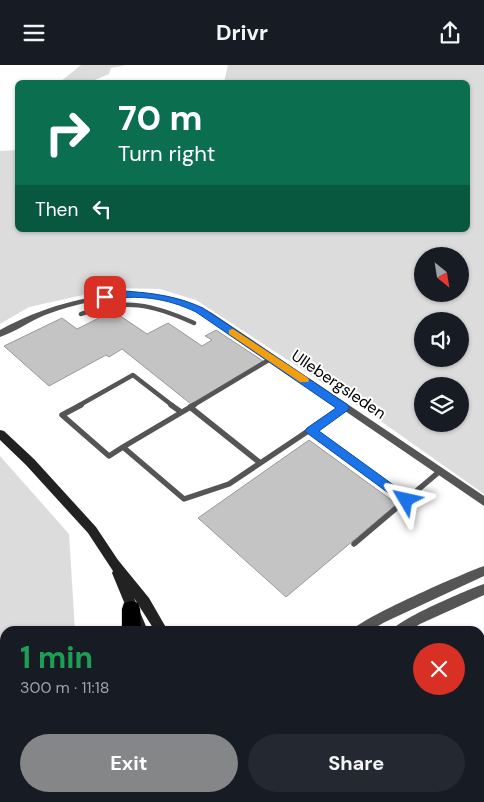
<!DOCTYPE html>
<html lang="en">
<head>
<meta charset="utf-8">
<style>
	body { margin:0; font-family:"DM Sans",sans-serif; background:#242831; color:#f1f3f6; height:100vh; display:flex; flex-direction:column; font-size:19px; white-space:nowrap }
	* { box-sizing:border-box; margin:0 }
	p { font-size:16px; color:#9ea1a6 }
	.icon { flex:none; width:28px; height:28px; fill:none; stroke:currentColor; stroke-width:2; stroke-linecap:round; stroke-linejoin:round }
	.map { position:relative; flex:1; overflow:hidden }
	.panel { position:absolute; left:0px; top:561px; width:485px; height:176px; display:flex; flex-direction:column; background:#171b24; border-radius:15px 15px 0 0; box-shadow:0 1px 4px #0004 }
	.panel>* { flex:none }
	.banner { position:absolute; left:15px; top:15px; width:455px; height:152px; border-radius:8px; box-shadow:0 1px 4px #0004; background:#0b6e4f; color:#fff; overflow:hidden }
	.needle { width:32px; rotate:150deg }
	.buttons { position:absolute; left:414px; top:182px; display:grid; gap:10px }
	.buttons a { display:grid; place-items:center; width:55px; height:55px; border-radius:50%; background:#171b24; box-shadow:0 1px 4px #0004; font-size:25px }
	.pin { position:absolute; display:grid; place-items:center; width:42px; height:42px; color:#fff; margin:-21px; border-radius:10px; box-shadow:0 2px 8px #0006 }
	.me { position:absolute; width:55px; margin:-28px; rotate:306deg; stroke-linejoin:round; filter:drop-shadow(0 0 4px #0008) }
	.turn { display:flex; align-items:center; gap:18px; height:105px; padding:0 20px; font-size:22px }
	.turn .icon { width:65px; height:65px; stroke-width:2.5 }
	.turn b { display:block; font-size:35px; line-height:42px }
	.then { display:flex; align-items:center; height:48px; padding:0 20px; background:#0003; gap:10px; font-size:19px }
	.round { display:grid; place-items:center; flex:none; width:52px; height:52px; border-radius:26px; background:#242831 }
	.summary { display:flex; align-items:center; justify-content:space-between; height:85px; padding:0 20px }
	h1 { font-size:30px; font-weight:700; line-height:38px; color:#1e9e55 }
	.primary-button { display:flex; gap:10px; margin-top:auto; padding:10px 20px }
	.primary-button a { flex:1; height:58px; border-radius:30px; background:#858687; color:#fff; font-size:20px; font-weight:700; line-height:58px; text-align:center }
	.primary-button a+a { background:#242831; color:#f1f3f6 }
	header { display:flex; justify-content:space-between; align-items:center; height:65px; padding:0 20px; background:#171b24; font-size:22px; font-weight:700 }
	.map>svg:first-child { display:block }
</style>
</head>
<body>
<header><svg class="icon" aria-label="menu" viewBox="0 0 24 24"><path d="M4 6h16M4 12h16M4 18h16"/></svg>Drivr<svg class="icon" aria-label="share" viewBox="0 0 24 24"><path d="M12 15V3M7 8l5-5 5 5M5 13v7h14v-7"/></svg></header>
<div class="map">
<svg width="484" height="737" viewBox="0 0 484 737">
	<rect width="100%" height="100%" fill="#fff"/>
	<path fill="#dcdcdc" fill-rule="evenodd" d="M81,0h46l-16,3 -2,6 -19,8h-30z
		M228,0h256v429l-112,-79 -176,-115 -36,-11 -45,-1 -86,19 -29,17v-173l17,-1 1,80h450v-147l-244,-1zM460,191v38h-38v-38zM422,256h38v38h-38zM460,321v38h-38v-38z
		M0,391l69,78 6,97h-70v166l38,1 -2,4h-41z
		M484,622v115h-84v-4l80,-1v-105z
		M157,733h72l-5,4h-63z"/>
	<path fill="#c4c4c4" stroke="#999" d="M113,246l34,23 21,-11 34,23 10,-6 -7,-4 11,-6 47,31 -72,43 -69,-55 -13,8 -3,-2 -57,31 -45,-40 58,-28 15,11z
		M309,375l88,64 -111,93 -88,-79z"/>
	<g fill="none" stroke-linecap="round" stroke-linejoin="round">
		<g stroke="#dbdbdb" stroke-width="2">
			<path id="motorway" d="M131,536l7,2 2,6 1,22h-19v-22l2,-6z
				M75,732h25l-2,5h-24z"/>
		</g>
		<path stroke="#555" stroke-width="4.5" d="M81,249c44,-16 71,-10 113,9
			M78,341l55,-31 40,31
			M192,341l80,-48"/>
		<path stroke="#555" stroke-width="5.5" d="M81,340l-19,10 47,41 14,-9 61,52 45,-15 115,-77
			M171,340l10,7
			M190,342l69,55
			M311,366l95,69
			M123,382l71,-42
			M354,479l86,-73"/>
		<path fill="#555" fill-rule="evenodd" d="M133,228c31,1 52,5 79,20l272,183v10l-266,-182c-13,-8 -26,-17 -41,-22 -42,-12 -92,-2 -132,13 -15,6 -30,17 -45,22v-7c42,-23 85,-35 133,-37z"/>
		<path fill="#555" fill-rule="evenodd" d="M484,501v10l-99,46 -16,9h-17c4,-11 114,-59 132,-65z
			M484,519v11l-64,29 -11,7h-17c4,-11 77,-42 92,-47z
			M275,732h15v5h-16z"/>
		<path fill="#222" fill-rule="evenodd" d="M0,365l4,1 30,28 62,68 22,33 31,38 19,33h-13l-21,-33 14,33h-12l-24,-58 1,-2 -25,-38 -62,-68 -26,-25z
			M133,732h16l2,5h-16z
			M239,732h16l-2,5h-16z"/>
		<use href="#motorway" fill="#000" fill-rule="evenodd"/>
	</g>
	<path fill="#1a73e8" stroke="#114b97" d="M124,226c29,2 53,5 79,17l145,97 1,2 -1,3 -29,21 91,66 2,3 -2,3h-8l-95,-70 -2,-2 2,-3 29,-20 -140,-96c-29,-14 -59,-18 -91,-12l-5,-3 2,-2z"/>
	<path fill="#f59e0b" d="M233,264l75,49 1,2 -1,2h-8l-71,-48v-4z"/>
	<g text-anchor="middle" stroke-width="4" stroke-linejoin="round" paint-order="stroke">
		<g font-size="16" fill="#000" stroke="#fff">
			<text transform="translate(339 319) rotate(34)" y="6">Ullebergsleden</text>
		</g>
	</g>
</svg>
<div class="buttons">
<a><svg class="needle" viewBox="-14 -14 28 28"><path d="M0-13l5 13h-10z" fill="#e53935"/><path d="M0 13l5-13h-10z" fill="#9ea1a6"/></svg></a>
<a><svg class="icon" aria-label="sound" viewBox="0 0 24 24"><path d="M4 9h4l5-4v14l-5-4H4zM17 9q2 3 0 6"/></svg></a>
<a><svg class="icon" aria-label="layers" viewBox="0 0 24 24"><path d="M12 4l9 5-9 5-9-5zM3 14l9 5 9-5"/></svg></a>
</div>
<div class="pin" style="left:105px;top:232px;background:#d93025"><svg class="icon" aria-label="arrive" viewBox="0 0 24 24"><path d="M6 21V4h12l-3 4 3 4H6"/></svg></div>
<svg class="me" style="left:406px;top:435px" viewBox="-20 -20 40 40"><path d="M0-17L14 15 0 8-14 15z" fill="#1a73e8" stroke="#fff" stroke-width="4"/></svg>
<div class="banner">
<div class="turn"><svg class="icon" aria-label="right" viewBox="0 0 24 24"><path d="M7 20v-9h11M14 6l5 5-5 5"/></svg><div><b>70 m</b>Turn right</div></div>
<div class="then">Then<svg class="icon" aria-label="left" viewBox="0 0 24 24"><path d="M17 20v-9H6M10 6l-5 5 5 5"/></svg></div>
</div>
<section class="panel">
<div class="summary"><div><h1>1 min</h1><p>300 m · 11:18</p></div><a class="round" style="background:#d93025;color:#fff"><svg class="icon" aria-label="close" viewBox="0 0 24 24"><path d="M6 6l12 12M18 6L6 18"/></svg></a></div>
<div class="primary-button"><a>Exit</a><a>Share</a></div>
</section>
</div>
</body>
</html>
